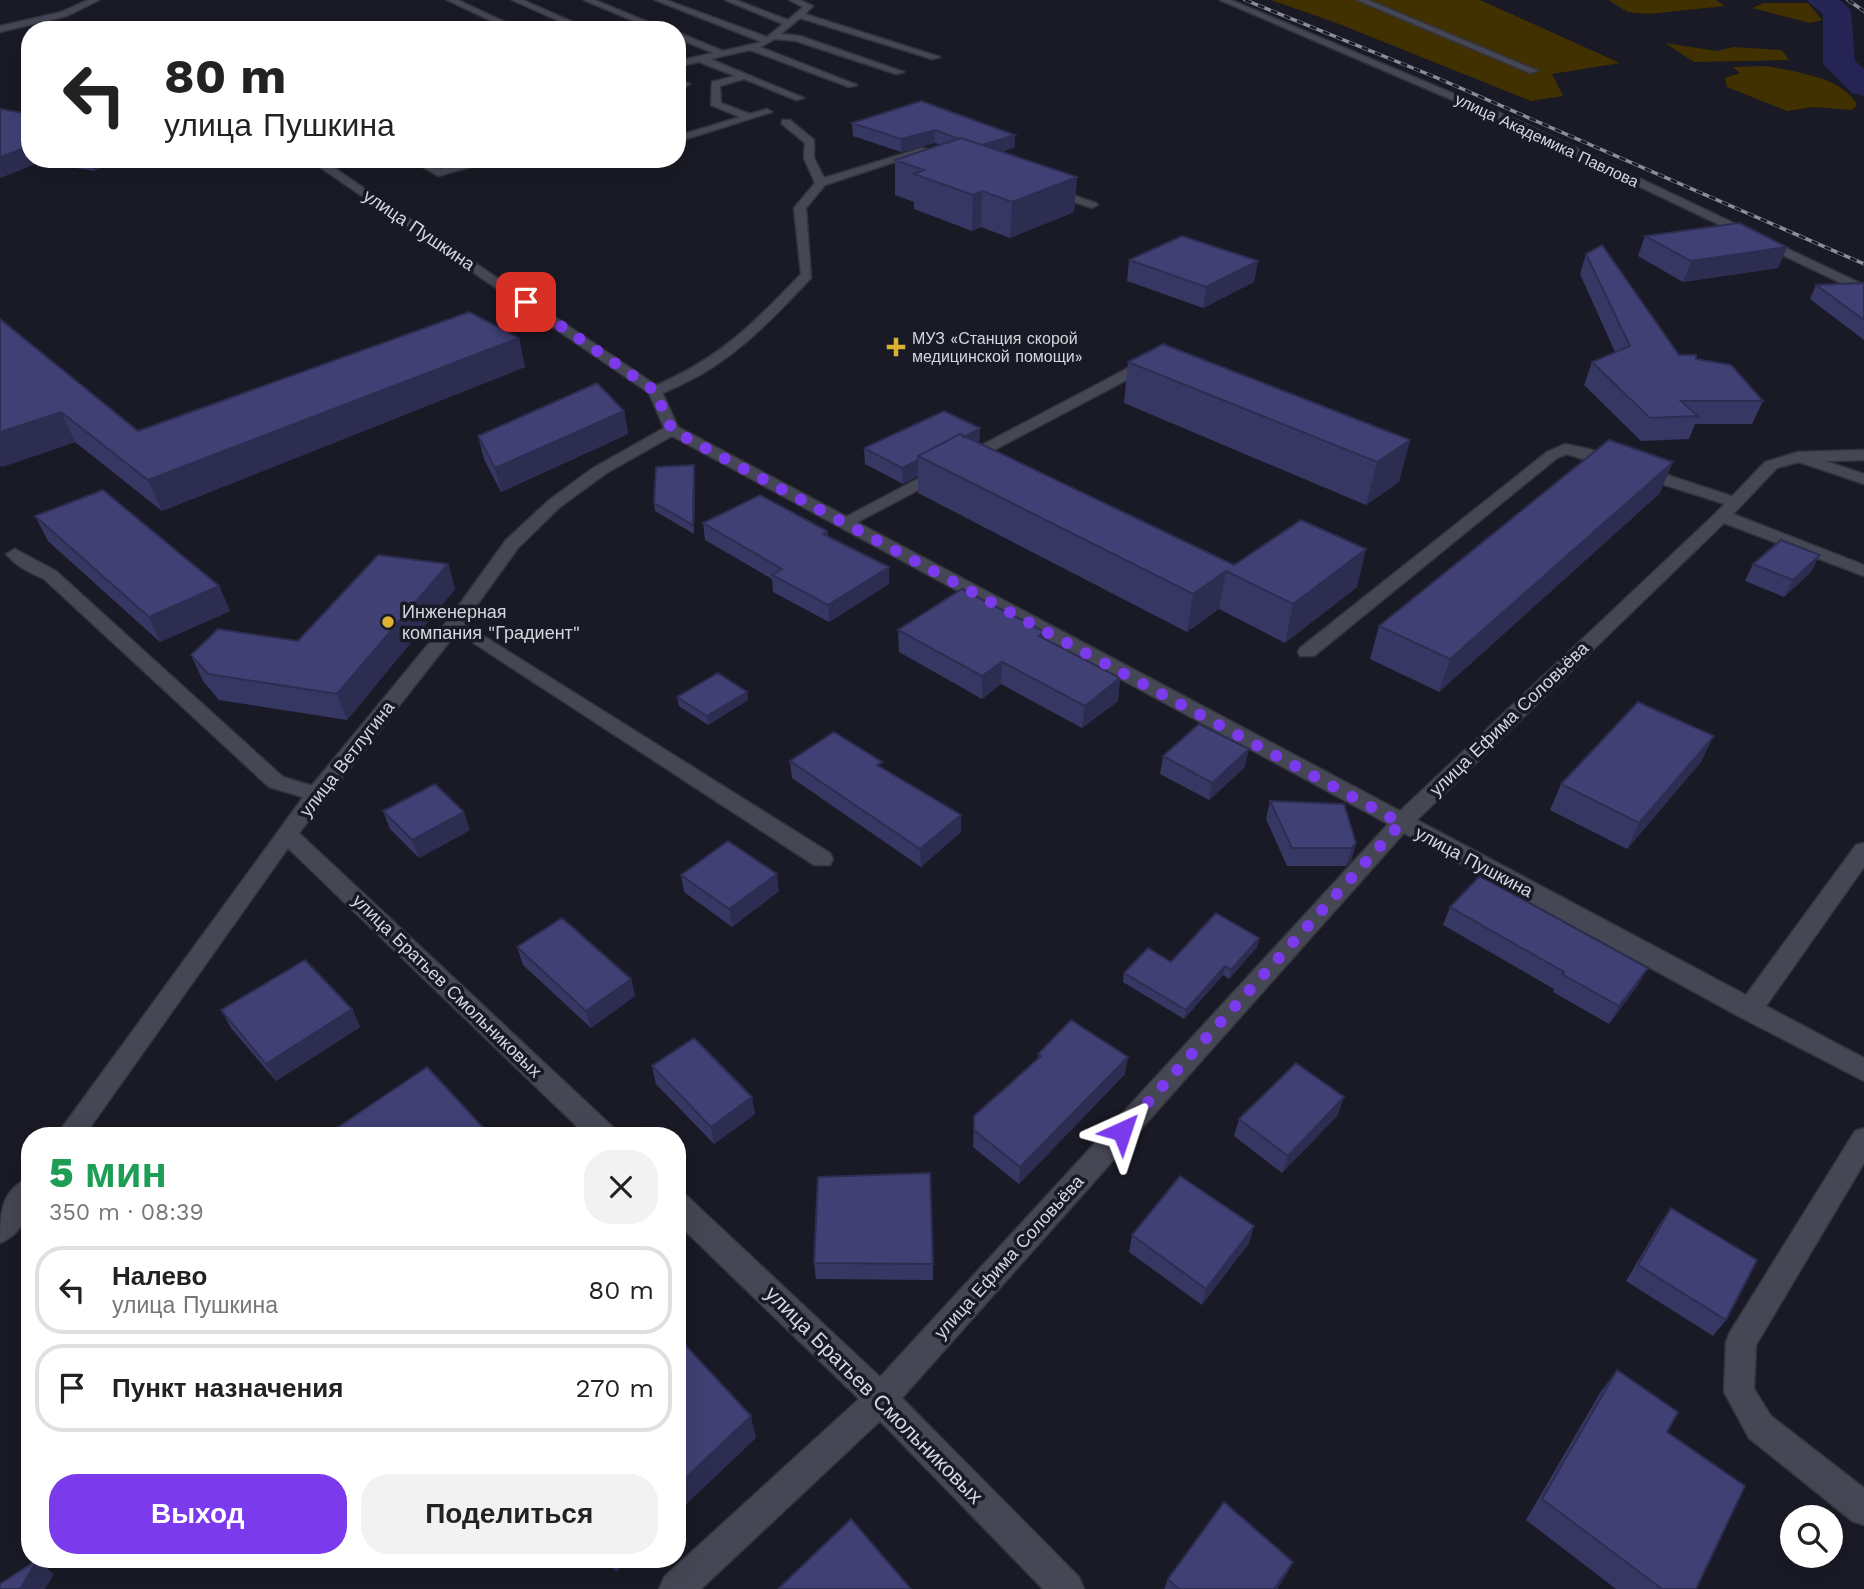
<!DOCTYPE html>
<html lang="ru">
<head>
<meta charset="utf-8">
<style>
	body { margin:0; font-family:"Work Sans",sans-serif; background:#f2f2f2; color:#222; height:100vh; display:flex; flex-direction:column; font-size:26px; white-space:nowrap }
	* { box-sizing:border-box; margin:0 }
	p { font-size:23px; color:#767676 }
	.icon { flex:none; width:38px; height:38px; fill:none; stroke:currentColor; stroke-width:2; stroke-linecap:round; stroke-linejoin:round }
	.map { position:relative; flex:1; overflow:hidden }
	.details { position:absolute; left:21px; top:1127px; width:665px; height:441px; display:flex; flex-direction:column; background:#fff; border-radius:28px; box-shadow:0 7px 28px #0002 }
	.details>* { flex:none }
	.top-card { position:absolute; left:21px; top:21px; width:665px; height:147px; border-radius:28px; box-shadow:0 7px 28px #0002; background:#fff; color:#222; overflow:hidden }
	.buttons { position:absolute; left:1780px; top:1505px; display:grid; gap:14px }
	.buttons a { display:grid; place-items:center; width:63px; height:63px; border-radius:50%; background:#fff; box-shadow:0 7px 28px #0002; font-size:35px }
	.pin { position:absolute; display:grid; place-items:center; width:60px; height:60px; color:#fff; margin:-30px; border-radius:14px; box-shadow:0 4px 10px #0006 }
	.me { position:absolute; width:77px; margin:-38px; rotate:42deg; stroke-linejoin:round; filter:drop-shadow(0 0 5px #0008) }
	.turn { display:flex; align-items:center; gap:24px; height:147px; padding:0 28px; font-size:32px }
	.turn .icon { width:91px; height:91px; stroke-width:2.5 }
	.turn b { display:block; font-size:49px; line-height:60px }
	.round { display:grid; place-items:center; flex:none; width:74px; height:74px; border-radius:28px; background:#f2f2f2 }
	.head { display:flex; align-items:center; justify-content:space-between; height:119px; padding:0 28px }
	h1 { font-size:42px; font-weight:800; line-height:52px; color:#1e9e55 }
	.cta { display:flex; gap:14px; margin-top:auto; padding:14px 28px }
	.cta a { flex:1; height:80px; border-radius:28px; background:#7c3aed; color:#fff; font-size:28px; font-weight:800; line-height:80px; text-align:center }
	.cta a+a { background:#f2f2f2; color:#222 }
	ul { padding:0; list-style:none }
	li { display:flex; align-items:center; gap:21px; height:88px; margin:0 14px 10px; padding:0 14px; border:4px solid #e0e0e0; border-radius:28px }
	li div { flex:1 }
	li b { display:block; font-size:26px }
	li em { font-style:normal }
	.map>svg:first-child { display:block }
</style>
</head>
<body>
<div class="map">
<svg width="1864" height="1589" viewBox="0 0 1864 1589">
	<rect width="100%" height="100%" fill="#191a25"/>
	<path fill="#423100" d="M1271,0h209l140,63 -68,11 11,22 -32,5 -197,-79z
		M1608,0h108l9,6 -77,8 -20,-2z
		M1764,3h44l14,17 -12,3 -58,-15z
		M1665,43l52,8 16,-4 49,3 7,10 -95,2z
		M1767,66c27,6 77,11 90,39l-5,5 -39,-3 -26,4 -60,-24 -2,-9 15,-5 -7,-6z"/>
	<g fill="none" stroke-linecap="round" stroke-linejoin="round">
		<path fill="#262455" fill-rule="evenodd" d="M1806,0h34l11,10 4,51 9,8v27l-12,-3 -29,-29v-50z"/>
		<g stroke="#33333b" stroke-width="3">
			<path id="lane" d="M88,0h11l-32,16 -67,16v-6l61,-14z
				M447,0h11l64,30h-12z
				M512,0h11l68,30h-12z
				M584,0h11l72,30h-12z
				M655,0h11l101,37 16,-13 -58,-24h11l52,20 15,-13 -14,-7h11l13,6 -8,8 135,43 -8,2 -132,-41 -19,16 19,2 104,36 -8,2 -100,-33 -21,-2 -15,8 97,38 -8,2 -99,-37 -40,9 94,39 -8,2 -52,-21 -24,7 1,17 29,11 17,-5 5,3 -95,30v-6l63,-19 -29,-12 1,-23 23,-6 -36,-14 -22,5v-6l36,-8 -36,-15v-6l46,19 39,-9z
				M1357,0h11l170,71 -8,2z
				M677,78l13,6 -5,3 -8,-3z
				M782,120h8l24,20v18l10,20 98,-30 9,2 -106,35 -19,23 5,70c-41,43 -79,85 -135,109 -9,4 -17,9 -26,7v-6c69,-29 100,-61 151,-114l-7,-66 21,-25 -11,-25 1,-15 -23,-19z
				M410,159h13l17,10 40,-10h19l-61,17z
				M1049,187l47,16 2,2 -6,3 -47,-16 -2,-2z
				M1153,365l5,1v6l-20,2 -286,151h-12l-2,-4 292,-154z
				M1565,444l24,5 151,50 2,3 -2,3h-12l-161,-51 -10,4 -243,198h-14l-2,-4 2,-4 247,-196z
				M1798,452l66,22v10l-71,-24 -3,-3z
				M15,549l41,22 227,206 40,12 3,5 -3,5 -7,2 -47,-14 -225,-208c-15,-7 -27,-12 -38,-25z
				M455,618l375,235 3,6 -3,6h-16l-365,-238 -3,-4 3,-4z"/>
		</g>
		<g stroke="#33333b" stroke-width="3">
			<path id="street" d="M1220,0h11l290,122 343,163v9l-351,-168z
				M308,159h13l339,229 18,39 722,384 316,-298 49,-51 33,-10 66,-2v10l-65,2 -22,6 -44,46 131,51v11l-140,-53 -307,297 329,175 110,-150 8,-2v24l-98,139 98,52v23l-124,-64 -336,-184 -502,565 177,179 5,12h-41l-163,-168 -179,168h-42l5,-12 195,-178 -182,-176v-30l10,3 193,181 508,-553 -716,-388 -67,38 -45,33 -42,41 -57,79 -162,206 315,295 4,8h-31l-299,-288 -204,288h-28l253,-347 140,-170 57,-79 42,-39 45,-33 71,-40 -15,-35z
				M1864,1128v35l-108,182 -2,44 17,27 93,72v37l-12,-4 -103,-83 -25,-46 2,-50 4,-10 125,-201z
				M30,1178c0,26 -2,54 -30,65 0,-27 0,-54 30,-65z"/>
		</g>
		<use href="#lane" fill="#464754" fill-rule="evenodd"/>
		<use href="#street" fill="#464754" fill-rule="evenodd"/>
		<g stroke="#8c8d96" stroke-width="3.5">
			<path id="rail" d="M1245,0l190,77 429,187
				M1848,0l16,11"/>
		</g>
		<use href="#rail" stroke="#191a25" stroke-width="2.5" stroke-dasharray="7" stroke-linecap="butt"/>
	</g>
	<path fill="#373764" d="M921,101l94,46 -13,5 75,25 -3,35 -64,26 -29,-11 -9,4 -58,-22v-7l-19,-7v-35l46,-15 -6,-2 -34,9 -48,-16 -1,-13z
		M0,109l30,50h92l-28,12 -54,-9 -40,16z
		M1645,236l142,11 -9,21 -95,14 -45,-26z
		M1586,254l93,101 17,4 67,42 -11,23h-57l-6,15 -48,2 -57,-56 8,-23 23,-10 -35,-78z
		M1129,260l129,1 -4,21 -51,26 -76,-27z
		M1864,283v57l-54,-41 6,-14z
		M0,319l138,112 381,-93 6,29 -363,144 -87,-69 -73,25 -2,-2z
		M1128,362l282,78 -11,42 -33,23 -242,-102z
		M624,411l4,23 -127,58 -17,-33 -6,-23z
		M980,428l-1,16 255,121 123,22 -72,56 -66,-34 -32,23 -269,-139v-17l-15,8 -38,-20 -1,-16z
		M694,465l1,8 -1,61 -39,-23 -1,-8z
		M1660,493l-221,199 -69,-33 9,-33z
		M35,516l184,70 11,25 -70,31 -112,-101z
		M703,523l124,8 1,5 61,31v17l-60,38 -56,-30 -1,-13 -67,-39z
		M448,564l7,25 -108,131 -128,-20 -16,-19 -12,-26 107,-14z
		M1753,564l58,8 -27,25 -39,-16z
		M898,630l147,9 75,39 -2,23 -36,27 -81,-44 -19,15 -83,-47z
		M747,692l1,8 -40,25 -29,-19 -2,-9z
		M1163,756l82,11 -36,33 -49,-26z
		M790,761l92,7 79,47v17l-40,35 -129,-89z
		M1701,762l-74,87 -77,-39 11,-26z
		M1270,801l86,42 -5,18 -5,5h-59l-21,-47z
		M383,811l87,19 -51,28 -29,-29z
		M681,875l98,16 -47,36 -48,-35z
		M1450,907l188,78 -29,39 -56,-32 1,-3 -111,-64z
		M1259,938l-2,9 -28,32 -6,-4 -39,44 -61,-37 1,-9z
		M517,947l114,32 4,17 -44,32 -68,-63z
		M352,1009l8,18 -84,54 -45,-53 -10,-18z
		M1038,1054l87,20 -106,110 -46,-37 1,-31 64,-57z
		M652,1066l100,31 3,17 -41,30 -58,-60z
		M1338,1115l-56,58 -48,-37 5,-17z
		M1671,1208l55,112 -13,16 -87,-55 33,-56z
		M1254,1226l-5,17 -47,62 -73,-53 3,-17z
		M814,1263l119,1v16l-117,-1z
		M1617,1370l79,219h-80l-90,-69 74,-127z
		M606,1559h24l-14,13z
		M1293,1562l-7,13 -9,14h-113l4,-10z"/>
	<path fill="#2d2d51" d="M935,130v13l-34,9v-13z
		M1015,135v12l-36,12v-13z
		M30,146v13h9l1,3 -40,16v-21z
		M89,159h33l-28,12z
		M1077,177l-3,35 -64,26 2,-36z
		M982,191l-1,36 -9,4 1,-36z
		M1787,247l-9,21 -95,14 8,-21z
		M1258,261l-4,21 -51,26 3,-21z
		M519,338l6,29 -363,144 -14,-31z
		M624,411l4,23 -127,58 -6,-24z
		M61,412l14,30 -73,25 -2,-4v-31z
		M980,428l-1,16 -57,14z
		M1410,440l-11,42 -33,23 11,-43z
		M918,460v16l-15,8 -1,-16z
		M1673,462l-13,31 -221,199 11,-33z
		M694,465l1,8 -1,61 -1,-9z
		M1366,549l-9,38 -72,56 8,-39z
		M1820,555l-9,17 -27,25 9,-17z
		M448,564l7,25 -108,131 -10,-26z
		M889,567v17l-60,38 -1,-17z
		M1226,571l-7,38 -32,23 6,-38z
		M219,586l11,25 -70,31 -11,-25z
		M1045,632l-1,22 -5,-18z
		M1002,662l-1,22 -19,15v-23z
		M1120,678l-2,23 -36,27 3,-22z
		M747,692l1,8 -40,25 -1,-9z
		M1714,736l-13,26 -74,87 12,-26z
		M1249,749l-4,18 -36,33 3,-17z
		M464,812l6,18 -51,28 -7,-18z
		M961,815v17l-40,35 -1,-18z
		M1356,843l-5,18 -5,5 6,-18z
		M777,874l2,17 -47,36 -3,-18z
		M1259,938l-2,9 -28,32 2,-9z
		M1225,966l-2,9 -39,44 2,-9z
		M1648,968l-10,17 -29,39 10,-18z
		M631,979l4,17 -44,32 -5,-17z
		M352,1009l8,18 -84,54 -10,-17z
		M1128,1057l-3,17 -106,110 1,-17z
		M752,1097l3,17 -41,30 -3,-17z
		M1344,1097l-6,18 -56,58 6,-17z
		M1254,1226l-5,17 -47,62 4,-16z
		M751,1416l5,22 -79,75v-27z
		M610,1559h20l-14,13z
		M37,1560l17,14 -9,15h-25z
		M1293,1562l-7,13 -9,14h-3z"/>
	<path fill="#404074" stroke="#2d2d51" stroke-width="2" d="M921,101l94,34 -33,10 -21,-7 -2,1 -24,-9 -34,9 -49,-16z
		M0,109l30,5v32l-30,11z
		M961,138l116,39 -65,25 -30,-11 -9,4 -59,-21 10,-4 -29,-10z
		M1739,223l48,24 -96,14 -46,-25z
		M1182,236l76,25 -52,26 -77,-27z
		M1602,245l77,110h17v4l35,6 32,36h-82l17,15 -48,2 -58,-56 38,-16 -44,-92z
		M1864,283v37l-48,-35z
		M469,312l50,26 -371,142 -87,-68 -61,20v-113l138,112z
		M1163,344l247,96 -33,22 -249,-100z
		M597,383l27,28 -129,57 -17,-32z
		M944,411l36,17 -16,9 -4,-3 -42,22v4l-16,8 -38,-20z
		M960,434l274,131 67,-45 65,29 -73,55 -67,-33 -33,23 -275,-138z
		M1609,440l64,22 -223,197 -71,-33z
		M694,465l-1,60 -39,-22 2,-36z
		M103,490l116,96 -70,31 -114,-101z
		M760,495l67,36 -4,3 66,33 -61,38 -56,-30 10,-6 -79,-46z
		M1781,540l39,15 -27,25 -40,-16z
		M378,555l70,9 -111,130 -129,-20 -17,-19 27,-26 80,12z
		M962,589l83,43 -6,4 81,42 -35,28 -83,-44 -20,14 -84,-46z
		M718,673l29,19 -40,24 -30,-19z
		M1638,702l76,34 -75,87 -78,-39z
		M1199,724l50,25 -37,34 -49,-27z
		M834,732l48,30 -5,3 84,50 -41,34 -130,-88z
		M435,784l29,28 -52,28 -29,-29z
		M1270,801l74,3 12,39 -4,5h-60z
		M728,841l49,33 -48,35 -48,-34z
		M1480,876l168,92 -29,38 -57,-32 2,-2 -114,-65z
		M1216,913l43,25 -28,32 -6,-4 -39,44 -62,-37 24,-25 23,14z
		M562,918l69,61 -45,32 -69,-64z
		M305,960l47,49 -86,55 -45,-54z
		M1071,1020l57,37 -108,110 -46,-37v-14l67,-60 -3,-2z
		M694,1038l58,59 -41,30 -59,-61z
		M1296,1063l48,34 -56,59 -49,-37z
		M427,1067l64,69h-166z
		M930,1173l3,91 -119,-1 4,-86z
		M1180,1176l74,50 -48,63 -74,-54z
		M1671,1208l86,52 -31,60 -88,-55z
		M677,1336l74,80 -74,70z
		M1617,1370l61,42 -11,20 78,54 -49,103h-34l-120,-90z
		M1224,1502l69,60 -19,27h-95l-11,-10z
		M851,1519l60,70h-133z
		M37,1560l-17,29h-20v-5z"/>
	<g fill="none" stroke-linecap="round" stroke-linejoin="round">
		<path stroke="#7c3aed" stroke-width="12" stroke-dasharray="0 21.6" d="M526,302l129,89 17,39 729,393 -279,308"/>
	</g>
	<g fill="#dcb233" stroke="#191a25" stroke-width="2.5">
		<path d="M892.5 336.5h7v7h7v7h-7v7h-7v-7h-7v-7h7z"/>
		<circle cx="388" cy="622" r="7"/>
	</g>
	<g text-anchor="middle" stroke-width="7" stroke-linejoin="round" paint-order="stroke">
		<g font-size="16" fill="#d6d7de" stroke="#191a25">
			<text transform="translate(1547 140) rotate(25)" y="6">улица Академика Павлова</text>
		</g>
		<g font-size="16" fill="#d6d7de" stroke="#191a25" text-anchor="start">
			<text x="912" y="344">МУЗ «Станция скорой<tspan x="912" dy="18">медицинской помощи»</tspan></text>
		</g>
		<g font-size="18" fill="#d6d7de" stroke="#191a25">
			<text transform="translate(419 230) rotate(34)" y="6">улица Пушкина</text>
			<text transform="translate(1509 719) rotate(-44)" y="6">улица Ефима Соловьёва</text>
			<text transform="translate(347 759) rotate(-52)" y="6">улица Ветлугина</text>
			<text transform="translate(1474 862) rotate(28)" y="6">улица Пушкина</text>
			<text transform="translate(447 986) rotate(44)" y="6">улица Братьев Смольниковых</text>
			<text transform="translate(1009 1257) rotate(-48)" y="6">улица Ефима Соловьёва</text>
		</g>
		<g font-size="18" fill="#d6d7de" stroke="#191a25" text-anchor="start">
			<text x="402" y="618">Инженерная<tspan x="402" dy="21">компания "Градиент"</tspan></text>
		</g>
		<g font-size="21" fill="#d6d7de" stroke="#191a25">
			<text transform="translate(874 1395) rotate(45)" y="7">улица Братьев Смольниковых</text>
		</g>
	</g>
</svg>
<div class="buttons">
<a><svg class="icon" aria-label="search" viewBox="0 0 24 24"><circle cx="10" cy="10" r="6"/><path d="M15 15l6 6"/></svg></a>
</div>
<div class="pin" style="left:526px;top:302px;background:#d93025"><svg class="icon" aria-label="arrive" viewBox="0 0 24 24"><path d="M6 21V4h12l-3 4 3 4H6"/></svg></div>
<svg class="me" style="left:1122px;top:1131px" viewBox="-20 -20 40 40"><path d="M0-17L14 15 0 8-14 15z" fill="#7c3aed" stroke="#fff" stroke-width="4"/></svg>
<div class="top-card">
<div class="turn"><svg class="icon" aria-label="left" viewBox="0 0 24 24"><path d="M17 20v-9H6M10 6l-5 5 5 5"/></svg><div><b>80 m</b>улица Пушкина</div></div>
</div>
<section class="details">
<div class="head"><div><h1>5 мин</h1><p>350 m · 08:39</p></div><a class="round"><svg class="icon" aria-label="close" viewBox="0 0 24 24"><path d="M6 6l12 12M18 6L6 18"/></svg></a></div>
<ul>
<li><svg class="icon" aria-label="left" viewBox="0 0 24 24"><path d="M17 20v-9H6M10 6l-5 5 5 5"/></svg><div><b>Налево</b><p>улица Пушкина</p></div><em>80 m</em></li>
<li><svg class="icon" aria-label="arrive" viewBox="0 0 24 24"><path d="M6 21V4h12l-3 4 3 4H6"/></svg><div><b>Пункт назначения</b></div><em>270 m</em></li>
</ul>
<div class="cta"><a>Выход</a><a>Поделиться</a></div>
</section>
</div>
</body>
</html>
